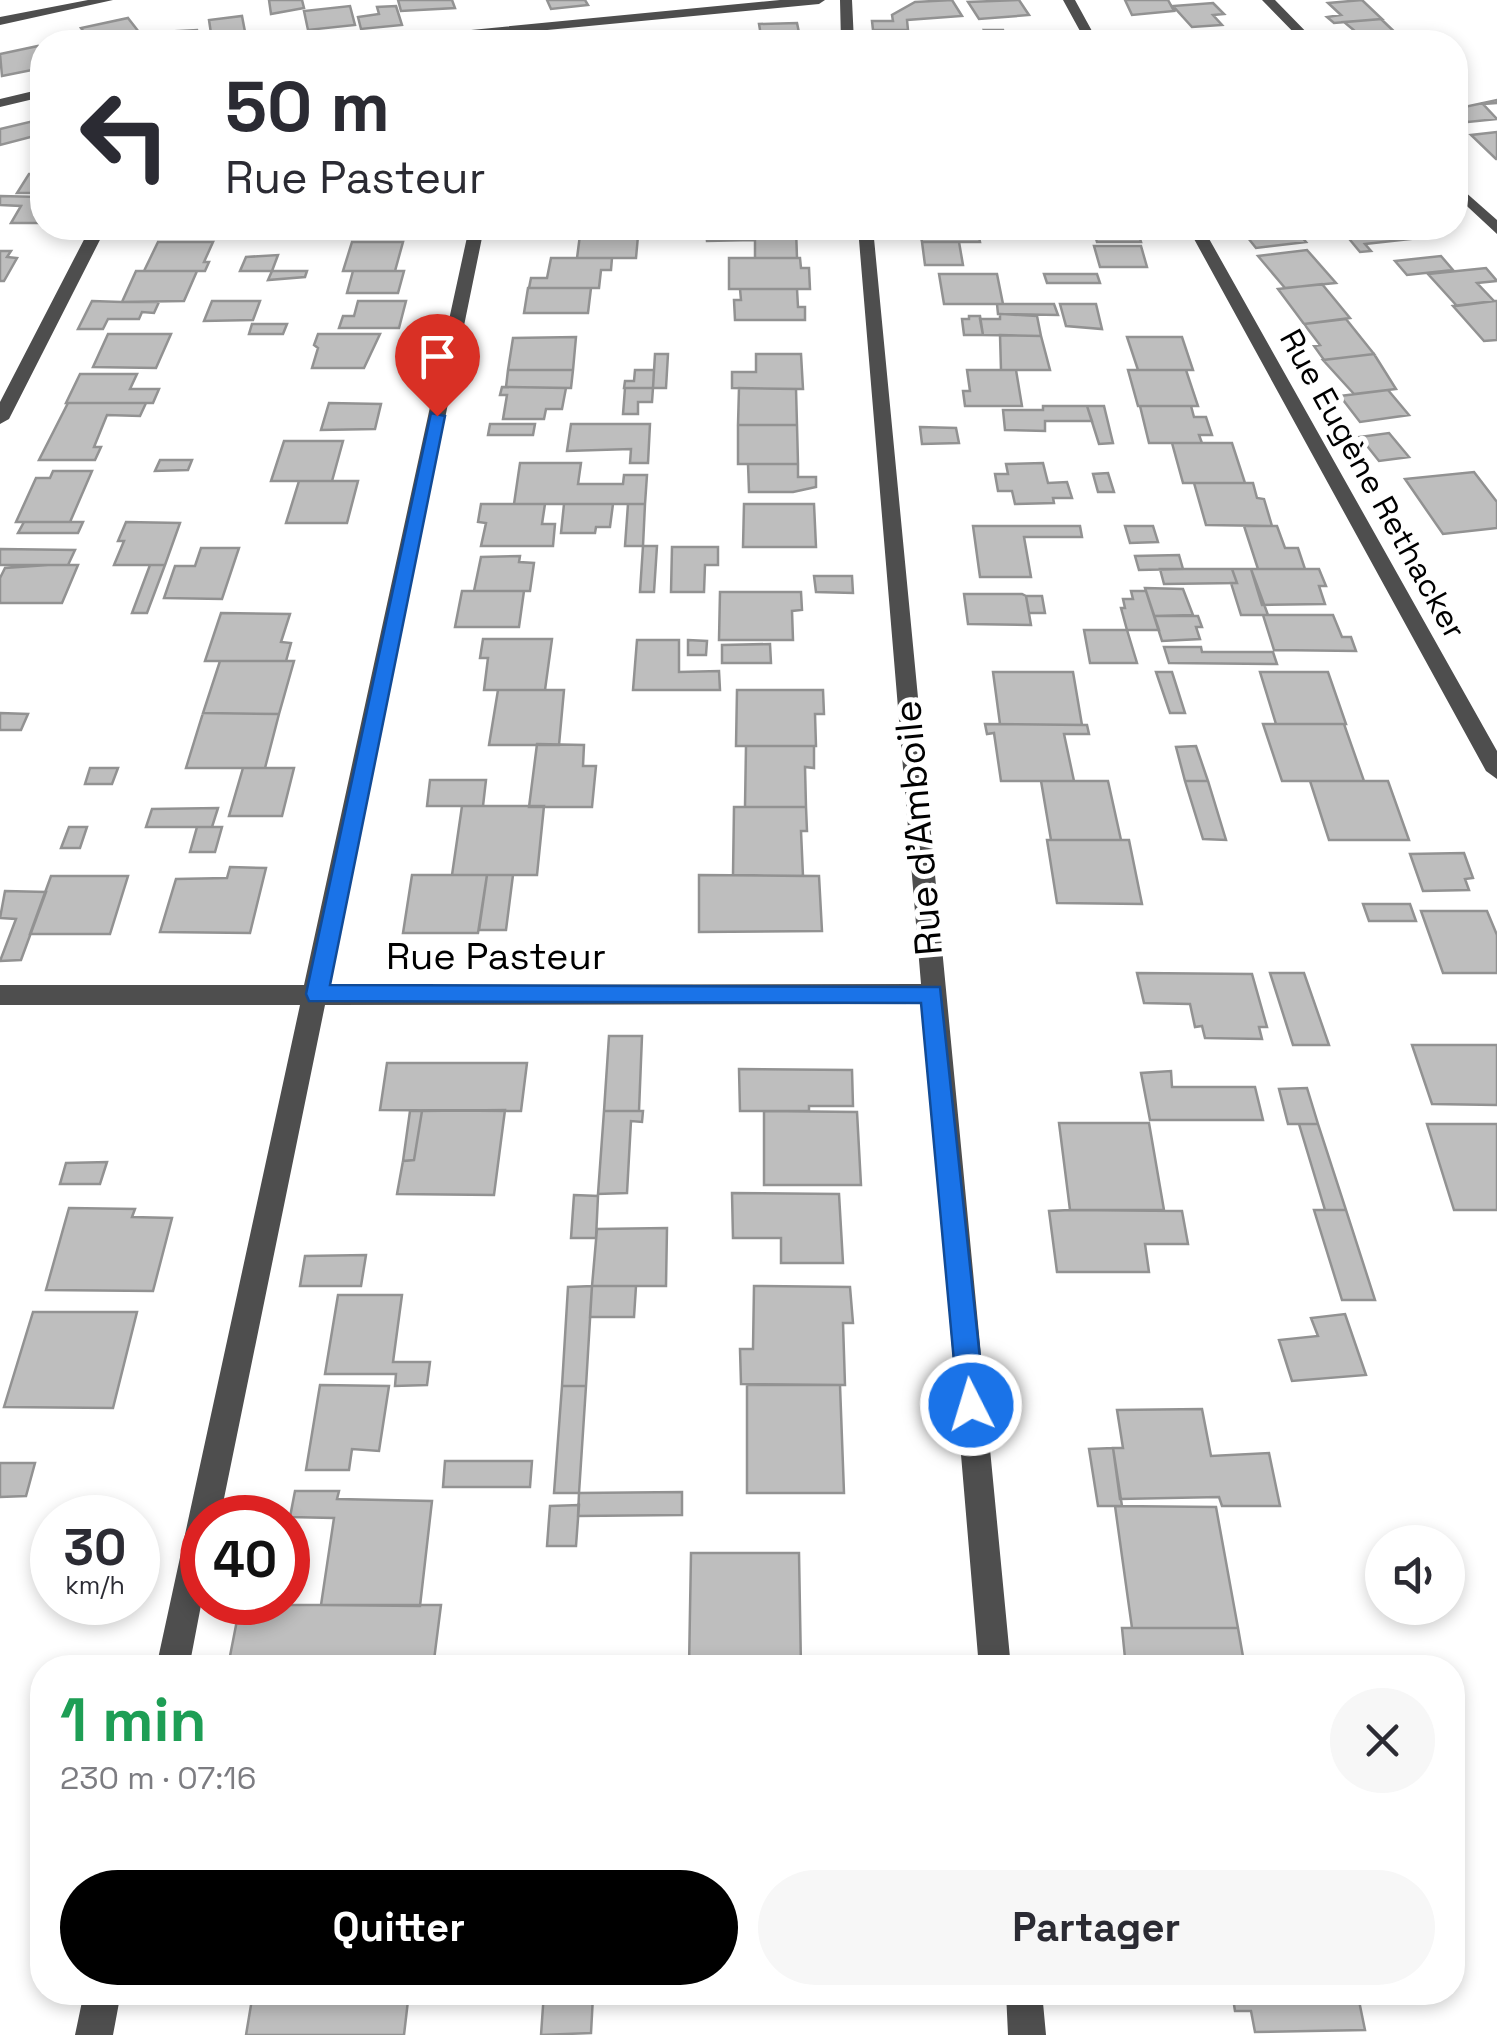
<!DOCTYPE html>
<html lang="fr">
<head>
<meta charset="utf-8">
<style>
	body { margin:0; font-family:"Space Grotesk",sans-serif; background:#f7f7f7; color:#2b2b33; height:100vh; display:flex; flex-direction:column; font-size:38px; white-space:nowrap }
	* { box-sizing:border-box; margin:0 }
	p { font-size:32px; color:#7c7c81 }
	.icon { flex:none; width:55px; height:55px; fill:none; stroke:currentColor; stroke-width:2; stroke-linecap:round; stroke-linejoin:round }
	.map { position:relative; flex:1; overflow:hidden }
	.side { position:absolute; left:30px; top:1655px; width:1435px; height:350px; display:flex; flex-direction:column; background:#fff; border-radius:40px; box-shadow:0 5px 15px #0003 }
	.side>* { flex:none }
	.banner { position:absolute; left:30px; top:30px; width:1438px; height:210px; border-radius:40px; box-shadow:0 5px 15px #0003; background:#fff; color:#2b2b33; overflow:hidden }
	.controls { position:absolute; left:1365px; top:1525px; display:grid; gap:20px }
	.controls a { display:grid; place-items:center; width:100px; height:100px; border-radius:50%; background:#fff; box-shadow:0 5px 15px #0003; font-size:50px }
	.speed { position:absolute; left:30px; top:1495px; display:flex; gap:20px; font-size:50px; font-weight:700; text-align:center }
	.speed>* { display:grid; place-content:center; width:130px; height:130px; border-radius:50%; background:#fff; box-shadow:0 5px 15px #0003; line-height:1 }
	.speed small { font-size:25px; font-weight:400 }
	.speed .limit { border:15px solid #d22; background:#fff; color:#111 }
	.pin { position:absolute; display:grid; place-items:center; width:85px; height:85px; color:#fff; margin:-102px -42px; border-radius:50% 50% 50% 0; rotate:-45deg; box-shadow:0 0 10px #0007 }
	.pin .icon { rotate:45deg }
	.me { position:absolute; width:110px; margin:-55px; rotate:355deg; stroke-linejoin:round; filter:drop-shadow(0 0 8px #0008) }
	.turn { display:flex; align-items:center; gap:35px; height:210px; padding:0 30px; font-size:45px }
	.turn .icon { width:130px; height:130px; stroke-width:2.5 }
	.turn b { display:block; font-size:70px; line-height:85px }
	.round { display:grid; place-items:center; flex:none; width:105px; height:105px; border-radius:52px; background:#f7f7f7 }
	.head { display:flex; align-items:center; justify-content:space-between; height:170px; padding:0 30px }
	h1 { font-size:60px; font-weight:700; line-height:75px; color:#1e9e55 }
	.button { display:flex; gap:20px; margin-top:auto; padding:20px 30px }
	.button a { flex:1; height:115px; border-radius:60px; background:#000; color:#fff; font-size:40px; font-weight:700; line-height:115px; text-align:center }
	.button a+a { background:#f7f7f7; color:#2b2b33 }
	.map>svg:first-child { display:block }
</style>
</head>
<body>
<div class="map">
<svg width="1497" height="2035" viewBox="0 0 1497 2035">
	<rect width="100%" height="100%" fill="#fff"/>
	<path fill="#bebebe" stroke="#929292" stroke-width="2.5" d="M269,0h33l2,8 -33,6z
		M398,0h54l3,8 -54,3z
		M547,0h38l3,5 -37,4z
		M952,0l10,16 -55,4 1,10h-35l-1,-9h21l-1,-6 23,-13z
		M1019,0l10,15 -50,4 -11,-17z
		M1125,0h43l6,11 -42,4z
		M1362,0l20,19 -48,4 -7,-6 14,-2 -13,-12z
		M1213,3l11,11 -11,1 9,10 -30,2 -19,-21z
		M350,6l5,19 -47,5 -4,-19z
		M396,6l6,19 -41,4 -3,-12 21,-3 -2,-7z
		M242,16l4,21 -34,3 -3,-20z
		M128,18l14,18 -51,6 -10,-14z
		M1381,19l21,20 -34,3 -24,-20z
		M797,23l4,19h-39l-3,-18z
		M197,30l2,12h-52l-8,-9z
		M984,30h19l3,12h-31l-3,-5 15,-1z
		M722,34v8h-39l1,-7z
		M900,35h39l1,7h-39z
		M1206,35l4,4 44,-4 7,7h-59l-9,-6z
		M38,46l4,7v15l-40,8 -2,-22z
		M1497,100v3l-14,1 14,15 -29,3 -13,-13z
		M42,119v15l-42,11v-16z
		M1497,132v27h-1l-25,-24z
		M29,174h13l-6,19h-19z
		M0,196l42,1v26h-31l10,-17 -21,-1z
		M187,228h54l-3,6h-55z
		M371,228h57l-1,6 -58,2z
		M919,228h58l3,14h-58z
		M1093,228l44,1 4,13h-44z
		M1240,228h54l12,14 -50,6z
		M1400,228l10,11 -45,5 6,7 -11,1 -19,-23z
		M706,229h90l1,29h-42v-18l-48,1z
		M580,235l58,1 -2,22h-59z
		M158,242h55l-9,20h5l-4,9h-61z
		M352,242h51l-8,29h-52z
		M922,242h37l4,23h-38z
		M1094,246h47l6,21h-47z
		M1307,250l29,33 -51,5 -27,-32z
		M0,251h11l-4,6 10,1 -13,23h-4z
		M278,255l-6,16h-32l6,-14z
		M1441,256l12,14 -46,5 -12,-14z
		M551,258h61l-1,12h-10l-2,18h-70l2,-10h16z
		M729,258h71l1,10h8l1,21h-81z
		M1486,268l11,13 -20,2 17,18 -37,5 -29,-32z
		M136,271h61l-13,30 -62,1z
		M272,271h35l-2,6 -37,3z
		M353,271h51l-6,22h-51z
		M939,274h58l6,30h-59z
		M1044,274h53l3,9h-53z
		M1322,284l28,34 -46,6 -26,-35z
		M528,288h63l-3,25h-64z
		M740,289h57l1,18h7v13h-70l-1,-20h7z
		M92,301l30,1h37l-5,11 -12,-1 -3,7h-31l-5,10h-25z
		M212,301h48l-7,19 -49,1z
		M358,301h48l-7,27h-60l4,-12h11z
		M1494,301h3v39l-13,1 -31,-35z
		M997,304h57l4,11 -60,-1z
		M1060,304h36l6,25 -36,-3z
		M1000,314l37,2 4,20 -58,-1 -3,-16h20z
		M969,316h11l3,19h-19l-2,-16h7z
		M1346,319l28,35 -50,6 -10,-14 6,-1 -16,-21z
		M252,324h35l-4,10h-34z
		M108,334h63l-15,34 -63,-1z
		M318,334h62l-16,34h-52l6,-20 -4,-3z
		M1000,335l41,1 9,34h-49z
		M576,337l-3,33h-65l5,-32z
		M1127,337h55l11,33h-55z
		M655,354h13l-2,34h-13z
		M756,354h45l2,35 -71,-1v-16h24z
		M1374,354l22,35 -42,5 -31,-34z
		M508,370h65l-2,18 -65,-1z
		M635,370h19l-1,18h-29l1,-7h9z
		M967,370h49l6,36h-57l-2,-15h7z
		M1128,370h58l12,36h-60z
		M80,374h57l-7,15h29l-6,14h-87z
		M502,387l64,1 -4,21h-16l-2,10h-41l4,-24h-7z
		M625,388h28l-1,14h-14v12h-15z
		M739,388l57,1 1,36h-59z
		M1388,390l21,25 -49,7 -20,-26z
		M68,403h78l-6,13 -33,-1 -13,32h7l-6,13h-56z
		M329,403l52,1 -6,25 -54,1z
		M1043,406h44l5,15h-47v10l-40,-1 -2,-20h40z
		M1087,406h17l9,37 -14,1z
		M1140,406h51l3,11h12l6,18h-13l3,8h-53z
		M490,424h45l-2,11h-45z
		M571,424h79l-2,39h-18l1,-14 -64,2z
		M738,425h59l1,39h-60z
		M920,427l36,1 3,15 -37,1z
		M1389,433l20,24 -30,4 -19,-24z
		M284,441h59l-11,40h-61z
		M1172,443h60l13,40h-62z
		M160,460h32l-4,10 -33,1z
		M520,463h61l-3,21h45l1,-9h23l-2,29h-131z
		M1043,463l5,20 19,-1 5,16h-19l1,5 -39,1 -3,-13h-14l-3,-17h13l-2,-10z
		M748,464h50v13h18v10l-23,5h-44z
		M53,471h39l-22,51h-54l20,-44h14z
		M1474,472l23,30v26l-54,6 -38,-55z
		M1108,473l6,19h-16l-5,-18z
		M299,481h59l-11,42h-61z
		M1194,483h59l4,15 7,1 8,27 -66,-1z
		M481,504h64l-3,20h13l-2,22h-72l5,-23 -8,-1z
		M564,504h49l-3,23h-14l-1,6h-34z
		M628,504h17l-2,42h-18z
		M744,504h70l2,43h-73z
		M24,522h59l-5,11h-60z
		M126,522l54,1 -15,42h-51l10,-24h-6z
		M973,526h107l2,11h-58l7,40h-51z
		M1125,526h28l5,16 -28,1z
		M1244,526h33l8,22h13l7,21h-47z
		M643,546h14l-3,46h-14z
		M672,547h46v18h-13l-1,27h-33z
		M201,548h38l-17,51 -58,-1 11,-32h20z
		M0,549l75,1 -7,15h-68z
		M1179,555l4,14 -44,1 -4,-14z
		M520,556l-1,6 15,1 -4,28h-56l7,-34z
		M48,565h30l-16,38h-62v-25l5,-10z
		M150,565h15l-18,48h-15z
		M1160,569h72l5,14 -73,1z
		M1232,569h19l17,46h-27l-10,-32h6z
		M1251,569h68l7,17h-7l6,18 -63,1z
		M814,576h38l1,17 -37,-1z
		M1145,588l38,1 10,26 -39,1z
		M462,591h62l-5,36h-64z
		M1131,591h15l13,39h-32l-6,-22h4l-2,-9h10z
		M720,592h81l1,18 -10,1 1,29h-74z
		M964,594h58l4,2 5,29 -63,-1z
		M1026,596h16l3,17h-16z
		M221,613l69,1 -9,28 10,1 -5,18h-81z
		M1263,615h70l9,22h9l5,14 -82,-1z
		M1154,616h44l4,11h-6l4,12 -38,2z
		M1084,630h43l10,33h-47z
		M483,639h69l-7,51h-61l4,-32h-8z
		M637,640h42v32l40,-1 1,19h-87z
		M688,640l19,1 -1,14h-18z
		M770,644l1,19h-49v-18z
		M1164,647h37l1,5h71l4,12 -108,-1z
		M220,661h74l-15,53 -76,-1z
		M993,672h80l9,53 -82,-1z
		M1156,672h16l13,41h-15z
		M1260,672h68l18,52h-70z
		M498,690h66l-5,55h-70z
		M737,690h86l1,24h-9l1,32h-80z
		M0,713l28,1 -7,16h-21z
		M203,713l76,1 -14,54h-79z
		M985,724l102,1 2,9h-25l10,47h-73l-7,-48 -7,1z
		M1263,724h81l20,57h-82z
		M537,744l47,1 -1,21h13l-4,41h-63z
		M746,746h68v22l-9,-1 1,40h-61z
		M1196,746l12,35h-23l-9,-34z
		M90,768h28l-6,16h-27z
		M243,768h51l-12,48h-53z
		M430,780h56l-3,26h-56z
		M1041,781h67l13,59h-70z
		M1185,781h23l18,59 -23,-1z
		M1310,781h78l21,59h-80z
		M462,806h82l-7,69h-85z
		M734,807h72l1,24h-6l2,45 -70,-1z
		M218,808l-6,19h-66l6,-18z
		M69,827h18l-7,21h-19z
		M197,827h25l-7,25h-25z
		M1047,840h82l13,64 -85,-1z
		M1464,853l9,25 -8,1 4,11 -46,1 -13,-37z
		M230,867l36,1 -16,65 -90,-1 16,-53 51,-1z
		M412,875h75l-9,58h-75z
		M487,875h26l-7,55h-27z
		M699,875l120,1 3,55 -123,1z
		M51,876h77l-18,58h-80z
		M5,891l41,1 -25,68 -21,1 16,-42 -16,-1z
		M1363,904h47l6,17h-47z
		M1421,911h66l10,24v38h-54z
		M1137,973l115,1 15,53h-8l3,12 -57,-1 -3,-12 -7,1 -5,-23 -46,-1z
		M1270,973h34l25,72h-36z
		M609,1036h33l-3,75h-35z
		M1412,1045h85v60l-65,-1z
		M387,1063h140l-6,48 -141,-1z
		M739,1069l113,1 1,36h-44v5h-69z
		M1171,1071l1,16h83l8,33h-113l-9,-47z
		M1307,1088l11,36h-30l-9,-35z
		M505,1110l-11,85 -97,-1 6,-33 11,-1 8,-49z
		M410,1111h12l-8,49 -11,1z
		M604,1111h39l-1,11 -11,-1 -4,72 -29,1z
		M764,1111l93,1 4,73h-97z
		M1059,1123h90l15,87h-94z
		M1299,1124h19l28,86h-21z
		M1427,1124h70v86h-43z
		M107,1162l-7,22h-40l6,-21z
		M732,1193l107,1 4,69h-62v-25h-48z
		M574,1195l24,1 -2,42h-25z
		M69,1208l66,1 -3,8 40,1 -19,73 -107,-1z
		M1070,1210l112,1 6,33h-43l4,28h-92l-8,-61z
		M1314,1210h32l29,90h-33z
		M667,1228l-1,58h-74l5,-57z
		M366,1255l-5,31h-61l5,-30z
		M592,1286l-6,100h-24l6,-99z
		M592,1286h44l-2,31h-44z
		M754,1286l96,1 3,36h-10l2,62 -104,-1 -1,-35h13z
		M338,1295h64l-9,67h37l-3,23 -32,1 1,-12h-71z
		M33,1312h104l-24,96 -109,-1z
		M1345,1314l21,61 -74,6 -13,-41 39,-4 -7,-18z
		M320,1385l69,1 -10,65 -27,-2 -3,21h-43z
		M747,1385h93l4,108h-97z
		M562,1386h24l-7,107h-25z
		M1202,1409l9,47 58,-3 11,53h-58l-3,-9 -99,2 -7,-51h10l-6,-38z
		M1113,1448l9,58h-24l-9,-57z
		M445,1461h87l-2,26h-87z
		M0,1463h35l-9,33 -26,1z
		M295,1491h44l-2,8 95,2 -12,105 -99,-1 13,-87 -44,-1z
		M682,1492v23l-104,1 1,-23z
		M579,1505l-3,41h-29l3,-40z
		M1115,1506l101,1 22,121h-106z
		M691,1553h108l2,115h-112z
		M240,1605h201l-8,63h-113l1,-11 -91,-1z
		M1122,1628h116l7,40h-119z
		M409,1992l-5,43h-158l7,-42z
		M544,1992h154l-105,4 -2,37 -50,2z
		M1232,1992l126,4 7,34 -110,2 -4,-21h-16z"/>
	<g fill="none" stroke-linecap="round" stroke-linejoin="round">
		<path fill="#4e4e4e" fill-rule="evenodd" d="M88,0h25l-113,25v-8z
			M780,0h45l-6,4 -396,38h-42l7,-4z
			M840,0h12l2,42h-13z
			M1063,0h12l23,42h-12z
			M1262,0h13l41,42h-13z
			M42,89v8l-42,10v-8z
			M1455,183l42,37v14l-42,-39z
			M90,228h16l-97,191 -9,5v-22z
			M469,228h15l-155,757 592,-1 -63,-756h15l138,1440h-32l-56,-664 -598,1 -105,513h-18v82l-13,68h-33l144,-663h-300v-20h304z
			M1188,228h15l294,523v28l-11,-8z
			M84,1992h37l-8,43h-38z
			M1006,1992h36l4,43h-38z"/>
	</g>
	<path fill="#1a73e8" stroke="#114b97" stroke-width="2.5" d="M431,413l14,3 -115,569 610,2 45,418 -4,9 -10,4 -9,-4 -4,-9 -37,-402 -612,-2 -3,-7z"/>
	<g text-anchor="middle" stroke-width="10" stroke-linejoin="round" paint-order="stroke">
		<g font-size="32" fill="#000" stroke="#fff">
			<text transform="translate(1373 484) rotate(61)" y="11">Rue Eugène Rethacker</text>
		</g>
		<g font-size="38" fill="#000" stroke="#fff">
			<text transform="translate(918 828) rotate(-95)" y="13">Rue d'Amboile</text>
			<text x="496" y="969">Rue Pasteur</text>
		</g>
	</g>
</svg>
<div class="controls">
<a><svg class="icon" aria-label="sound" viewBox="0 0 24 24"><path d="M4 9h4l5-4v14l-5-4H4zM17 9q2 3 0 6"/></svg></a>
</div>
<div class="speed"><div>30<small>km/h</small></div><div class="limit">40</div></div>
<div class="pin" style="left:437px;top:416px;background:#d93025"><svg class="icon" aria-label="arrive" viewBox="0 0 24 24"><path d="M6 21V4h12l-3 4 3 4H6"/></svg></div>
<svg class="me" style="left:971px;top:1405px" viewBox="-20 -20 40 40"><circle r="17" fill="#1a73e8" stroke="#fff" stroke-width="3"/><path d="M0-11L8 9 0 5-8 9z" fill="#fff"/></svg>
<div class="banner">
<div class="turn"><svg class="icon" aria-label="left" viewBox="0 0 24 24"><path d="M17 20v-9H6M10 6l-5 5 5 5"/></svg><div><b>50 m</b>Rue Pasteur</div></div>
</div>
<section class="side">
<div class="head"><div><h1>1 min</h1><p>230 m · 07:16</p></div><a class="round"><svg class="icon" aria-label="close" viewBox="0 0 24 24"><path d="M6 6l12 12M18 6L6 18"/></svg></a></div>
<div class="button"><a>Quitter</a><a>Partager</a></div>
</section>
</div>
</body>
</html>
